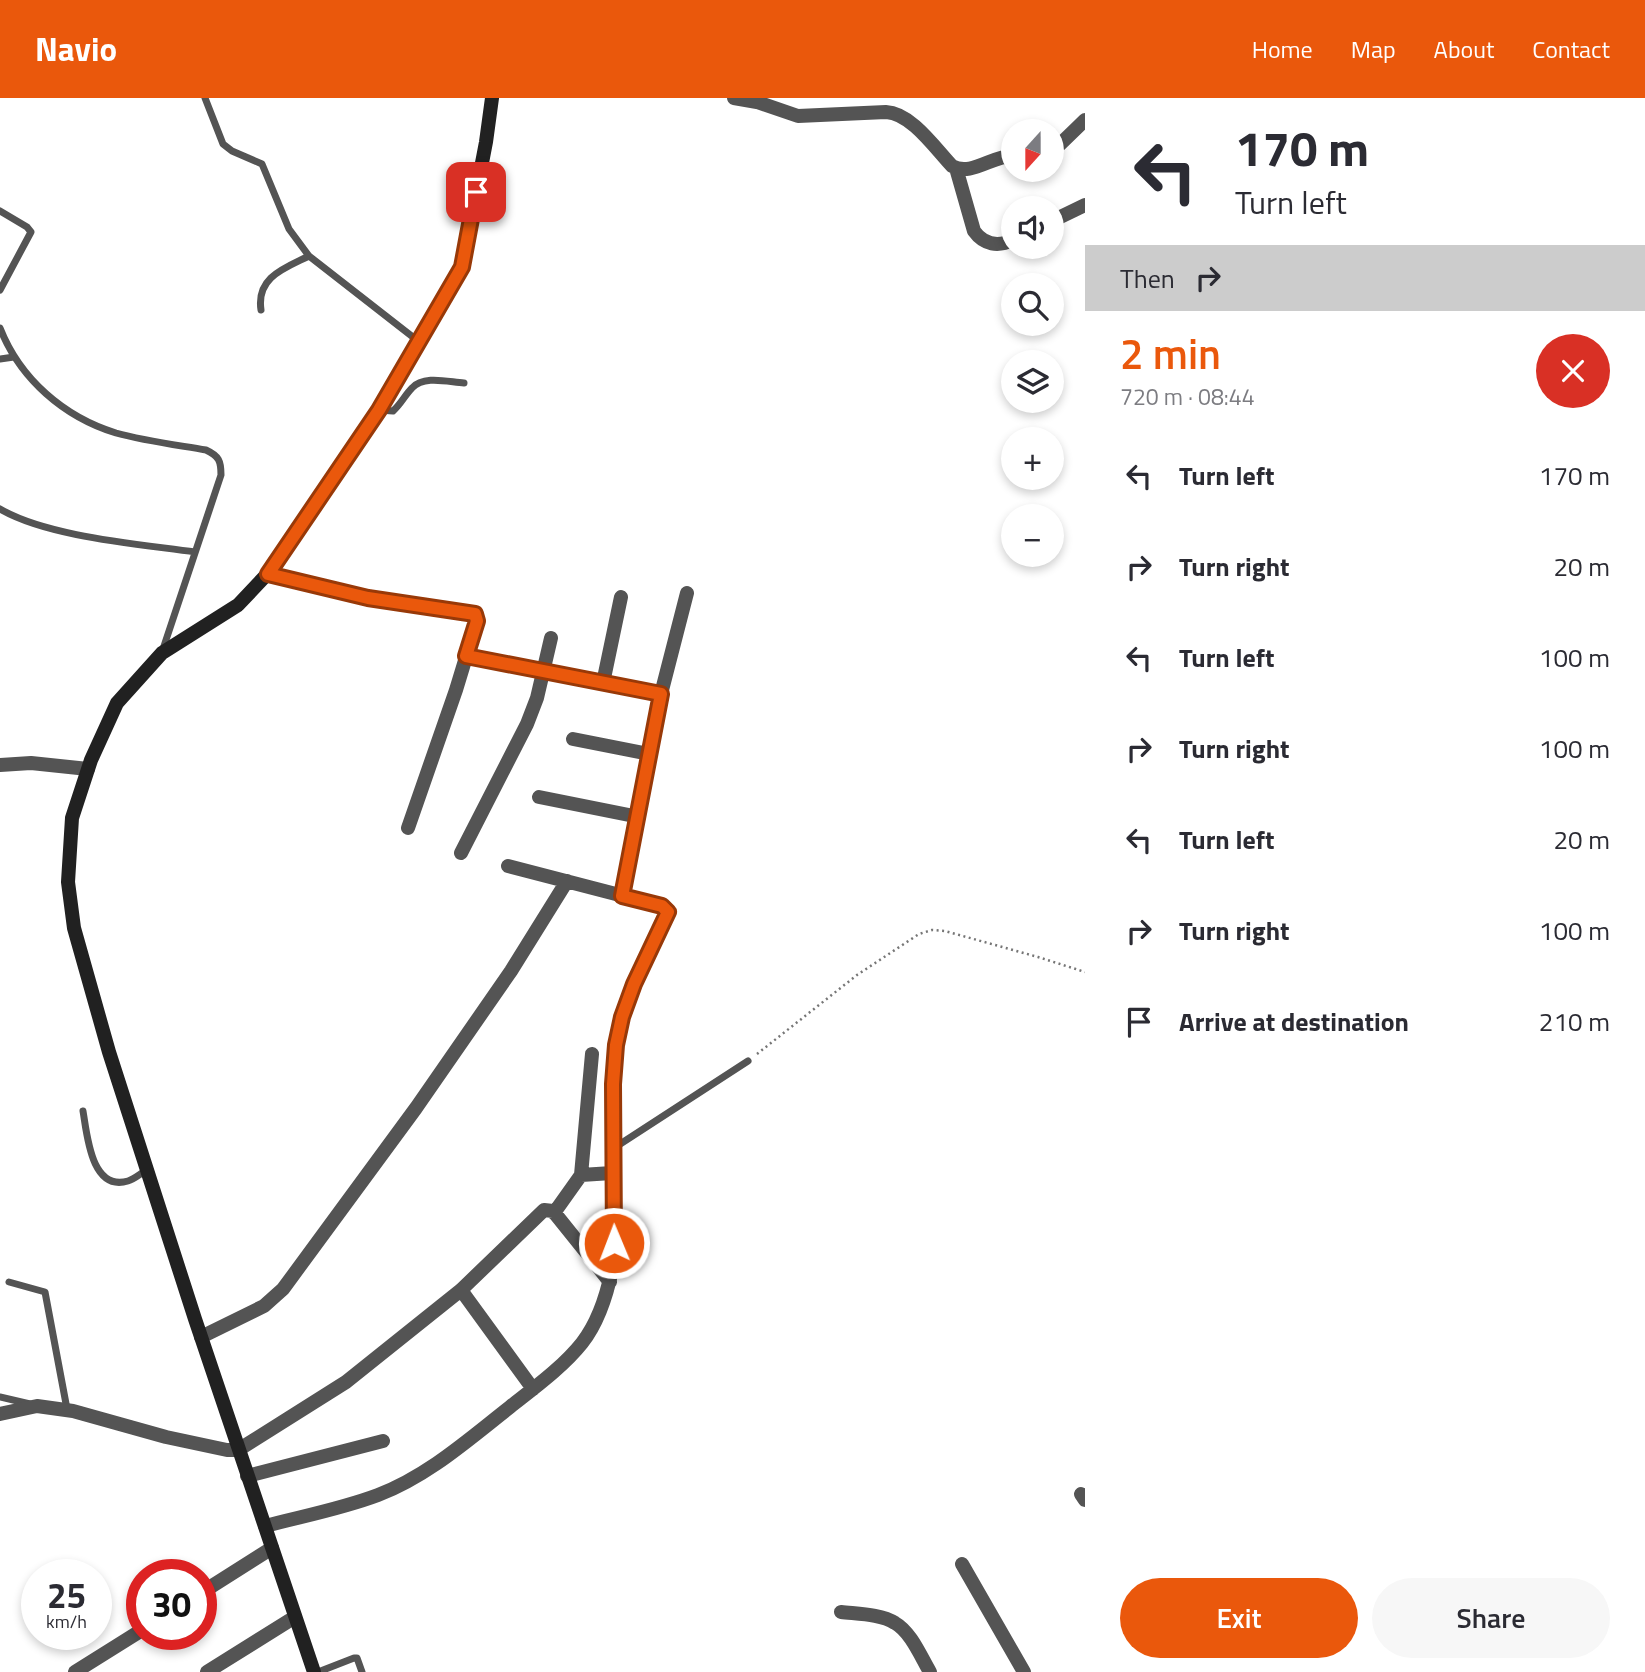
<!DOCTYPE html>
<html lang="en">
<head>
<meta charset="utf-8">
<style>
	body { margin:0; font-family:"Titillium Web",sans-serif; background:#f7f7f7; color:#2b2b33; height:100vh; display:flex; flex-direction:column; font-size:26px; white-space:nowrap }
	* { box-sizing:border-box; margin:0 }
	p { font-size:23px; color:#7c7c81 }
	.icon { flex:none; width:38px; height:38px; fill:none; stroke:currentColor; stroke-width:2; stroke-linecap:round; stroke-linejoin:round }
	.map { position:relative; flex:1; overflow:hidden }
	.details { display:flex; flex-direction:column; background:#fff; width:560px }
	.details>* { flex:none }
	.top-card { background:#fff; color:#2b2b33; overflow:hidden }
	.needle { width:46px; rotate:201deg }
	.controls { position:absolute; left:1001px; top:21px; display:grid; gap:14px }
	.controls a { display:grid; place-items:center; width:63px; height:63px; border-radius:50%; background:#fff; box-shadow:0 4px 10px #0003; font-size:35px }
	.speed { position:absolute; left:21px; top:1461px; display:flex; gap:14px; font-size:35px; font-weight:700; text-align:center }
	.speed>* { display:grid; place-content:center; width:91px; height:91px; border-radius:50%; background:#fff; box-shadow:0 4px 10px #0003; line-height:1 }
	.speed small { font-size:18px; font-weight:400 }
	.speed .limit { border:10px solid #d22; background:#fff; color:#111 }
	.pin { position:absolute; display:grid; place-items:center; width:60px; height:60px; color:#fff; margin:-30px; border-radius:14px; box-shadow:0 4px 10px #0006 }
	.me { position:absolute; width:77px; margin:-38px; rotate:359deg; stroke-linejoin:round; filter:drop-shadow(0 0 5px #0008) }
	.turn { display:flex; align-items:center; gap:24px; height:147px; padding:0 35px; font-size:32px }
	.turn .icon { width:91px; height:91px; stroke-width:2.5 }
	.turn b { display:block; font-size:49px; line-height:60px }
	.then { display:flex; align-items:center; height:66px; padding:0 35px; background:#0003; gap:14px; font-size:26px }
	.round { display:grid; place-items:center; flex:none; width:74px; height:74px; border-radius:37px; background:#f7f7f7 }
	.summary { display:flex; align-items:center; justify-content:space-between; height:119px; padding:0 35px }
	h1 { font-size:42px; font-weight:600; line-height:52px; color:#ea580c }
	.button { display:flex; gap:14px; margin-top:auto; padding:14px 35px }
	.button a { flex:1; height:80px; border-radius:42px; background:#ea580c; color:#fff; font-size:28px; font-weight:600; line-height:80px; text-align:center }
	.button a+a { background:#f7f7f7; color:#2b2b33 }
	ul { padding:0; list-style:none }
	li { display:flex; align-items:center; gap:21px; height:91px; padding:0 35px }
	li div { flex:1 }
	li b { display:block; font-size:26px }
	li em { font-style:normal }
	header { display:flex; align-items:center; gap:42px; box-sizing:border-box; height:98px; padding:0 35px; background:#ea580c; color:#fff }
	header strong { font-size:33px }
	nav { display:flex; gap:38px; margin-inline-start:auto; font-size:24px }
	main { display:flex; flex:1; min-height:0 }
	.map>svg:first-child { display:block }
</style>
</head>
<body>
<header>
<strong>Navio</strong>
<nav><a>Home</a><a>Map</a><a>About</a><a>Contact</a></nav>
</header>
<main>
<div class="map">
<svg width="1085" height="1574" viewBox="0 0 1085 1574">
	<rect width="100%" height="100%" fill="#fff"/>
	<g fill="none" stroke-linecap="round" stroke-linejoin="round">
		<path stroke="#767676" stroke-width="2.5" stroke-dasharray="2 3.5" stroke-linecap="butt" d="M757,956l100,-79 62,-41 13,-4 13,1 93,26 47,15"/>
		<path stroke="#545454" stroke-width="7" d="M205,0l18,46 9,7 30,13 27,65 20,27 109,85
			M0,113l27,16 4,5 -31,58
			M261,212c-5,-33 24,-42 48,-54
			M0,230c20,51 64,89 116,105 29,8 61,12 90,17 13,6 15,11 15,25l-59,177
			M0,261l14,-2
			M379,312l14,1c8,-7 12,-16 19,-23 12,-13 36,-6 52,-5
			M0,411c48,28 139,35 195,43
			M83,1013c4,23 8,81 45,70 7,-2 13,-8 19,-11
			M614,1050l134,-87
			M9,1184l36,10 22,117
			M0,1299l30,7
			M318,1574l36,-14h3l5,14"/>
		<path stroke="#545454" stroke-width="14" d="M734,0l23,4 41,14 88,-4c25,1 49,36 66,54 19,11 41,-11 61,-10
			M1052,54l33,-32
			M956,70l18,63c10,14 24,16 39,9
			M1052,123l33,-16
			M268,476l100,24 107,16 2,7 -21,69 -48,138
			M466,558l195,38
			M603,585l18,-86
			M573,641l76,15
			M0,667l31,-2 57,6
			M539,699l100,20
			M461,755l66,-129 10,-26 14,-60
			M622,798l39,-202 26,-101
			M581,1077l31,-2
			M554,1115l27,-38 11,-121
			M461,1192l72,99
			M201,1239l63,-31 19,-17 133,-181 95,-137 56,-90
			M0,1316l37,-8 36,5 93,26 61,13h11l108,-68 115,-92 83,-80 9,1 57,71
			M247,1378l136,-35
			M1081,1396l4,6
			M265,1428c38,-10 76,-17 113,-31 50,-19 91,-56 132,-88 24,-19 53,-40 72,-64 18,-23 27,-55 32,-84l-1,-175 3,-39 6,-28 12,-33 34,-72 -6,-6 -154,-40
			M962,1466l62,108
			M201,1495l71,-45
			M841,1514c17,2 40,2 54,11 16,9 26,34 35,49
			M75,1574l67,-42
			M207,1574l88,-55"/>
		<path stroke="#212121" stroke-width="14" d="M314,1574l-119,-353 -86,-267 -35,-124 -6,-46 4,-64 19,-58 26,-57 45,-50 76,-48 34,-36 21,-33 86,-126 83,-143 24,-125 6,-44"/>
	</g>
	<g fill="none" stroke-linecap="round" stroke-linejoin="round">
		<g stroke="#983908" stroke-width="18">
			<path id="route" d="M476,94l-14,75 -83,143 -111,164 100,24 107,16 2,7 -11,35 195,38 -39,202 40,10 6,6 -34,72 -12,33 -6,28 -3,39 1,159"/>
		</g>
		<use href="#route" stroke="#ea580c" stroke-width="12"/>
	</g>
</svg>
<div class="controls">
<a><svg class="needle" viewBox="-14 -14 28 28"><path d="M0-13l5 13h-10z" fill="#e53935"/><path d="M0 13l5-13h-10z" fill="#7c7c81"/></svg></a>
<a><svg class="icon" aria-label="sound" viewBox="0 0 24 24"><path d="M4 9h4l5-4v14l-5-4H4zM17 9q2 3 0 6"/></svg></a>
<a><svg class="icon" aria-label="search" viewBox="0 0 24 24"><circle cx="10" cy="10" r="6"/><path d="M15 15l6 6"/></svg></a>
<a><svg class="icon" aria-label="layers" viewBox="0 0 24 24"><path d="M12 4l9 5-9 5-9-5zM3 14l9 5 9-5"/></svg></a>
<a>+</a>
<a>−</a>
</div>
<div class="speed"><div>25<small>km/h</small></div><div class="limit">30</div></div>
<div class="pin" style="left:476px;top:94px;background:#d93025"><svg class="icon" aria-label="arrive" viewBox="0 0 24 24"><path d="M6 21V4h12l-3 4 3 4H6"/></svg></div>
<svg class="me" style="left:614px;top:1145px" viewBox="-20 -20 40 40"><circle r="17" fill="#ea580c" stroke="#fff" stroke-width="3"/><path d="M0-11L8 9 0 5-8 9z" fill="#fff"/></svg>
</div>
<section class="details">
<div class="top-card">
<div class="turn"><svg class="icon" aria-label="left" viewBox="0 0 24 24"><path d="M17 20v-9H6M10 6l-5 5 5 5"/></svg><div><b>170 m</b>Turn left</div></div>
<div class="then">Then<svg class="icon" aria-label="right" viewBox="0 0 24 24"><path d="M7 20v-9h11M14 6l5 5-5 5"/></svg></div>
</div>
<div class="summary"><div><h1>2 min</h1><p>720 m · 08:44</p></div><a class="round" style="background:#d93025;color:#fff"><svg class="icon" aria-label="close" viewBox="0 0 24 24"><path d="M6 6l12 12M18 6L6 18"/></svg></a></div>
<ul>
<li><svg class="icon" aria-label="left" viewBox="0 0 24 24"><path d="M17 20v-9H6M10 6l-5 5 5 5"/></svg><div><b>Turn left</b></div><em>170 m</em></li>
<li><svg class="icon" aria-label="right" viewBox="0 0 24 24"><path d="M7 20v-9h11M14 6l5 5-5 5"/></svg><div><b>Turn right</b></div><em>20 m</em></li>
<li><svg class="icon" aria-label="left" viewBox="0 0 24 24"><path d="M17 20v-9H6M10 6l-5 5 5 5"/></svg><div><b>Turn left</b></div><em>100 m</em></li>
<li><svg class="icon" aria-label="right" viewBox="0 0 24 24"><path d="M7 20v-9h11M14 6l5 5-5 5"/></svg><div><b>Turn right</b></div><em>100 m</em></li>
<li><svg class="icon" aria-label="left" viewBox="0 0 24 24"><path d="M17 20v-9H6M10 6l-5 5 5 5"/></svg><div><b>Turn left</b></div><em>20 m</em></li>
<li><svg class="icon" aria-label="right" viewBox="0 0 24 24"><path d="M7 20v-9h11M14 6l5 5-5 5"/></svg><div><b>Turn right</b></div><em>100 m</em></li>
<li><svg class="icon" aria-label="arrive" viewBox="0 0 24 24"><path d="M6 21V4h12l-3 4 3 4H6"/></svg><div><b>Arrive at destination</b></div><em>210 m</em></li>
</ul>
<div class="button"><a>Exit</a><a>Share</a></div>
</section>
</main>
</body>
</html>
